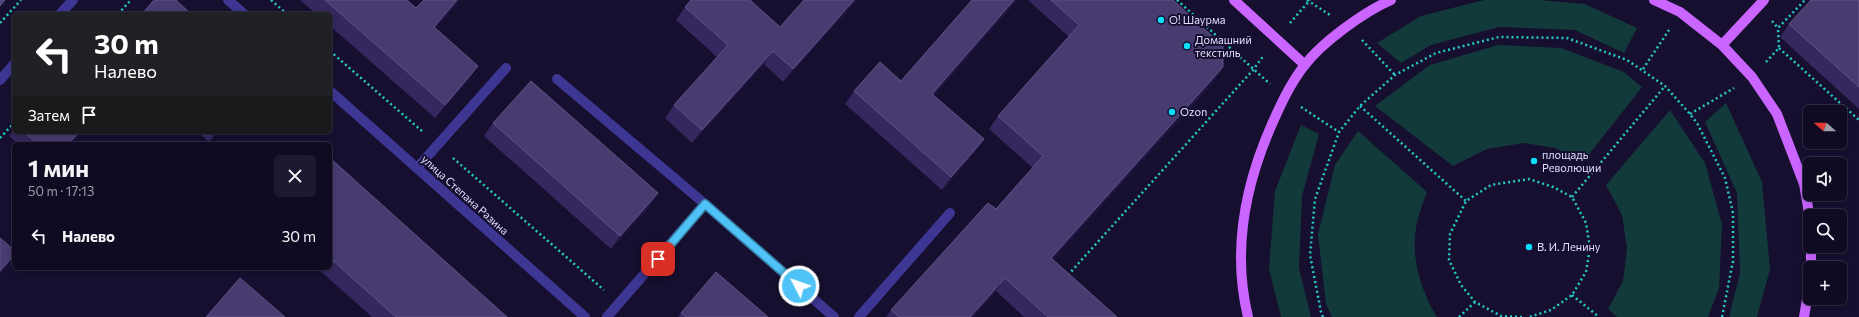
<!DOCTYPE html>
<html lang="ru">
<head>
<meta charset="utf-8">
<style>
	body { margin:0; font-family:Commissioner,sans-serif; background:#1e1930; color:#f1f3f6; height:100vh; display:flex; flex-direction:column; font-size:15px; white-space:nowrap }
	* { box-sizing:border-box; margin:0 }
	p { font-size:13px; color:#9c9ba6 }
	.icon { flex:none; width:22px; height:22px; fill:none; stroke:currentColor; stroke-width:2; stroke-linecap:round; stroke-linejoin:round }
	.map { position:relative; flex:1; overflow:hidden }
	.side { position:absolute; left:12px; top:142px; width:320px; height:128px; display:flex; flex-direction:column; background:#100b23; border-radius:6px; box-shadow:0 2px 6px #0003,0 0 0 1px #302b41 }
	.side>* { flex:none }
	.hud { position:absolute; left:12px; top:12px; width:320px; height:122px; border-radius:6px; box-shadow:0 2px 6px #0003,0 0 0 1px #302b41; background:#202124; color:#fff; overflow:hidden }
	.needle { width:26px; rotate:290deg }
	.fabs { position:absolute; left:1803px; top:105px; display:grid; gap:8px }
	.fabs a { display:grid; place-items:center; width:44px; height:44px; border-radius:6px; background:#100b23; box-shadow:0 2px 6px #0003,0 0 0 1px #302b41; font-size:20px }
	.pin { position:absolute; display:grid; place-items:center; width:34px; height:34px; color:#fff; margin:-17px; border-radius:8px; box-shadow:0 2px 6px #0006 }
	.me { position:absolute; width:44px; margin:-22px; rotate:311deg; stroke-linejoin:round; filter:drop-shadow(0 0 3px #0008) }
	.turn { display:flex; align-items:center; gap:14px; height:84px; padding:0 16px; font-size:18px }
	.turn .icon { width:52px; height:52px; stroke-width:2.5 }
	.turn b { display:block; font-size:28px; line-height:34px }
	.then { display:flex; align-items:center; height:38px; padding:0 16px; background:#0003; gap:8px; font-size:15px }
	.round { display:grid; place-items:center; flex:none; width:42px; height:42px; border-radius:6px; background:#1e1930 }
	.summary { display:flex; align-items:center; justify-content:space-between; height:68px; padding:0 16px }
	h1 { font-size:24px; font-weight:700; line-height:30px }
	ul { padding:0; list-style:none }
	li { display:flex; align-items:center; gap:12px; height:52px; padding:0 16px }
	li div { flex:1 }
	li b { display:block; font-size:15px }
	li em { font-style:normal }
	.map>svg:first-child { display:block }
</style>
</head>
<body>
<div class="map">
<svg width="1859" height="317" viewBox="0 0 1859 317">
	<rect width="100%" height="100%" fill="#160f2f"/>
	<path fill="#123a3a" d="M1484,0h55l46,4 52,24 -13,25 -49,-23 -76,-3 -68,18 -30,18 -24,-20 44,-27z
		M1498,45l63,3 63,24 18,15 -58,74 -29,-13 -31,-5 -37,6 -34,17 -78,-60 55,-41z
		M1726,103l36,79 8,87 -13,48h-28l11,-44 -3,-80 -32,-71z
		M1670,110l35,53 17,61 -3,64 -11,29h-91l-9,-8 15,-28 4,-33 -5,-33 -16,-30z
		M1301,125l18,9 -17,62 -3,72 12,49h-30l-12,-48 6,-78z
		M1358,131l69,61c-4,11 -9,24 -11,36 -5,31 5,63 21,89h-105l-6,-13 -8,-70 17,-69z"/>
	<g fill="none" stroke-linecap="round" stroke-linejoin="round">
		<path stroke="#25ccc7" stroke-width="2.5" stroke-dasharray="2 3" stroke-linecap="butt" d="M271,0l16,14
			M1177,0l93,84
			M1307,0l23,15
			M118,14l13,-14
			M1772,21l6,7
			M0,23l21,-23
			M1290,23l20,-23
			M1362,40l33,35
			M1779,48l80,72
			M330,51l93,81
			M1766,62l13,-14 -1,-20 27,-28
			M1643,69l26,-39
			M1360,106l106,95
			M1301,107l38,25
			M1690,114l44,-26
			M0,138l14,-15
			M453,158l151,132
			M1572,197l93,-111
			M1068,275l185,-205 11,-15
			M1572,295l27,22
			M1323,317l-2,-5 -11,-57 5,-56 24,-67 21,-26 35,-31 41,-22 63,-16 68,1 60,22 38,26 25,28 7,9 28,55 8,35v48l-11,56
			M1459,317l16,-15
			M1522,317l-21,-1 -26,-14 -14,-17 -12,-25 1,-26 16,-33 25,-16 38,-6 24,8 19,10 14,26 4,25 -4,24 -14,23 -21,15 -22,7"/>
		<path stroke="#3d3692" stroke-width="10" d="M557,79l148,125
			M417,168l89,-100
			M607,317l98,-113 129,113
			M859,317l91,-104"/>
		<path stroke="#3d3692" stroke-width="10" d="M228,0l16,14
			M60,14l13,-14
			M0,80l14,-16
			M330,91l255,226"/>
		<path stroke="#ca65ff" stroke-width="10" d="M1234,0l71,65
			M1654,0l26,12 42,33 30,32 25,37 27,70 6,35
			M1722,45l42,-45
			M1811,246v22
			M1248,317c-16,-66 -3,-132 24,-193 9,-20 18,-40 32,-58 18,-24 60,-54 87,-66
			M1804,317l6,-36"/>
	</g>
	<path fill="#34285e" d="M300,0h107l9,8 8,-8h36l-25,28 43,38 -9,13 -34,39 -105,-92v-12h-14z
		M857,0l-74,82 -19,-18 -72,79 -27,-25 9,-13 43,-48 -41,-37 9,-13 95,20z
		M1017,0l-83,95 50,44 -9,13 -33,38 -97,-86 9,-13 47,-10z
		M1028,0h145l41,81 -161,178 64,58h-93l-28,-26 -23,26h-87l5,-7 105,-101 37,-41 -44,-39 9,-13 71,-79z
		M1859,0v109l-79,-72 9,-13z
		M493,123l156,84 -38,42 -127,-113z
		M14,129v3h68l-11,12h-53l-9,-8z
		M198,132h20l-9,10z
		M330,158l177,159h-135l-55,-49h13z
		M681,313l87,4h-90z"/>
	<path fill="#201644" d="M457,0h3l-36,40 10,-13z
		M854,0h3l-74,82 10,-13z
		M1014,0h3l-94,107 9,-13z
		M773,51l-9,13 -72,79 10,-13z
		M478,66l-9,13 -34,39 10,-13z
		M1223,67l-9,14 -172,190 9,-13z
		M79,132h3l-11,12h-3z
		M216,132h2l-9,10z
		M984,139l-9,13 -33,38 9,-13z
		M658,193l-9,14 -38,42 9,-13z
		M14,255l-6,10 -8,9v-3z
		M1005,278l-9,13 -23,26h-3z"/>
	<path fill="#473b6f" stroke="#5f5586" d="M0,0h5l-5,6z
		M154,0h22l15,14h-49z
		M325,0h82l9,8 8,-8h33l-23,27 44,39 -33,39z
		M691,0h59l30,27 24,-27h50l-61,69 -20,-18 -71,79 -28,-25 54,-60 -43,-38z
		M972,0h42l-82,94 52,45 -33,38 -97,-86 26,-29 21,19z
		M1051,0h122l50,46v21l-172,191 66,59h-69l-43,-39 -35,39h-71l-8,-7 97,-107 8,6 47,-53 -45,-40 81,-91z
		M1811,0h48v87l-70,-63z
		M531,81l127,112 -38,43 -127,-113z
		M24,132h55l-11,12h-31z
		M330,158l177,159h-111l-66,-59z
		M0,238l14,12v5l-14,16z
		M716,272l52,45h-82l-5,-4z
		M240,278l45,39h-79z"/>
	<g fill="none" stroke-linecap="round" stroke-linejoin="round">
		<g stroke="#337fa1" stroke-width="10">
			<path id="route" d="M658,259l47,-55 94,82"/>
		</g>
		<use href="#route" stroke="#4fc3f7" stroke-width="7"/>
	</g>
	<g fill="#0adeff" stroke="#160f2f" stroke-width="1.5">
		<circle cx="1161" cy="20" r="4"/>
		<circle cx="1187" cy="46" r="4"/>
		<circle cx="1172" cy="112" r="4"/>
		<circle cx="1534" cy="161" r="4"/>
		<circle cx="1529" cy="247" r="4"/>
	</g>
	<g text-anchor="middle" stroke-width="4" stroke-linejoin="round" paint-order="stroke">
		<g font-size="11" fill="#e3deff" stroke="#160f2f" text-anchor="start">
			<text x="1169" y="24">О! Шаурма</text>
			<text x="1195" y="44">Домашний<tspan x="1195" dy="13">текстиль</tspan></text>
			<text x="1180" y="116">Ozon</text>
			<text x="1542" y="159">площадь<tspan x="1542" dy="13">Революции</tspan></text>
			<text x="1537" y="251">В. И. Ленину</text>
		</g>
		<g font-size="11" fill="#e3deff" stroke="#160f2f">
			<text transform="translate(465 195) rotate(42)" y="4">улица Степана Разина</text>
		</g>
	</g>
</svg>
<div class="fabs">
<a><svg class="needle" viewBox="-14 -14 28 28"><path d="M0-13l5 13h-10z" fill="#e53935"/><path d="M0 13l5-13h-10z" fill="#9c9ba6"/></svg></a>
<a><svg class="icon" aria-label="sound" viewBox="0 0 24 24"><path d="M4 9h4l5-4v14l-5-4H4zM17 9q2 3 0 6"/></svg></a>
<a><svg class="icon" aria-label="search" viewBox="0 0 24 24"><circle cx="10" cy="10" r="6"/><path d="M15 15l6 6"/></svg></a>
<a>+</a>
</div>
<div class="pin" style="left:658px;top:259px;background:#d93025"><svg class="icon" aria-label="arrive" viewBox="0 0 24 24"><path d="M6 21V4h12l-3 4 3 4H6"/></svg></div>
<svg class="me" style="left:799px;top:286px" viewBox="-20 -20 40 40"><circle r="17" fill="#4fc3f7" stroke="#fff" stroke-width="3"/><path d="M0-11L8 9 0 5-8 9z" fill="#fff"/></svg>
<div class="hud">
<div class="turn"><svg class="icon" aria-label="left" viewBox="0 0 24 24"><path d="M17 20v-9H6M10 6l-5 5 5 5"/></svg><div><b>30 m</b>Налево</div></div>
<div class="then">Затем<svg class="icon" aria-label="arrive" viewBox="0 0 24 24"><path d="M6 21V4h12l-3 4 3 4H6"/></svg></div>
</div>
<section class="side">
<div class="summary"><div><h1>1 мин</h1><p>50 m · 17:13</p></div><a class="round"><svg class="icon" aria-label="close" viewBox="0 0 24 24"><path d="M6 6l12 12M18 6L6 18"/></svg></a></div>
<ul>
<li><svg class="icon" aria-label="left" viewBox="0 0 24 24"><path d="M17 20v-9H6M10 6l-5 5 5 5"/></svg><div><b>Налево</b></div><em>30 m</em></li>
</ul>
</section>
</div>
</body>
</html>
